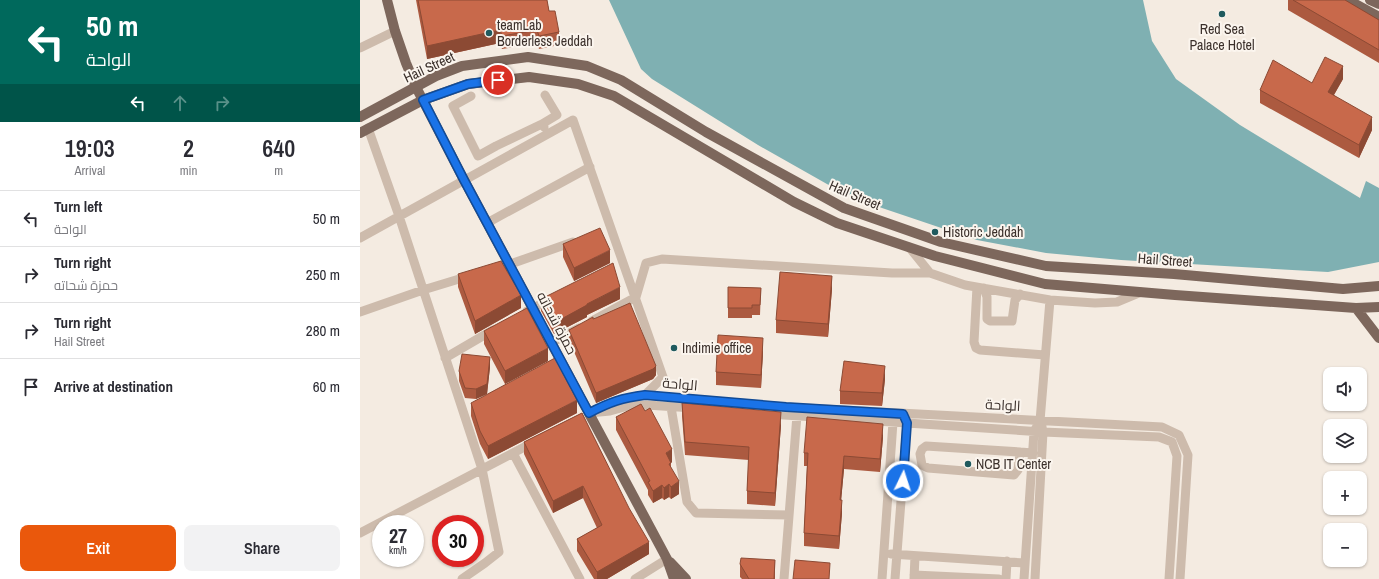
<!DOCTYPE html>
<html lang="en">
<head>
<meta charset="utf-8">
<style>
	body { margin:0; font-family:"Archivo Narrow",Cairo,sans-serif; background:#f2f2f3; color:#2b2b33; height:100vh; display:flex; flex-direction:column; font-size:15px; white-space:nowrap }
	* { box-sizing:border-box; margin:0 }
	p { font-size:13px; color:#7c7c81 }
	.icon { flex:none; width:22px; height:22px; fill:none; stroke:currentColor; stroke-width:2; stroke-linecap:round; stroke-linejoin:round }
	.map { position:relative; flex:1; overflow:hidden }
	.sheet { display:flex; flex-direction:column; background:#fff; width:360px }
	.sheet>* { flex:none }
	.top-card { background:#00695c; color:#fff; overflow:hidden }
	.tools { position:absolute; left:963px; top:367px; display:grid; gap:8px }
	.tools a { display:grid; place-items:center; width:44px; height:44px; border-radius:8px; background:#fff; box-shadow:0 1px 3px #0004; font-size:20px }
	.speed { position:absolute; left:12px; top:515px; display:flex; gap:8px; font-size:20px; font-weight:700; text-align:center }
	.speed>* { display:grid; place-content:center; width:52px; height:52px; border-radius:50%; background:#fff; box-shadow:0 1px 3px #0004; line-height:1 }
	.speed small { font-size:10px; font-weight:400 }
	.speed .limit { border:6px solid #d22; background:#fff; color:#111 }
	.pin { position:absolute; display:grid; place-items:center; width:34px; height:34px; color:#fff; margin:-17px; border:2px solid #fff; border-radius:50%; box-shadow:0 1px 4px #0007 }
	.me { position:absolute; width:44px; margin:-22px; rotate:4deg; stroke-linejoin:round; filter:drop-shadow(0 0 3px #0008) }
	.turn { display:flex; align-items:center; gap:14px; height:84px; padding:0 20px; font-size:18px }
	.turn .icon { width:52px; height:52px; stroke-width:2.5 }
	.turn b { display:block; font-size:28px; line-height:34px }
	.lanes { display:flex; align-items:center; height:38px; padding:0 20px; background:#0003; justify-content:center; gap:20px; direction:ltr }
	.lanes .off { opacity:.35 }
	.eta { display:flex; justify-content:space-evenly; align-items:center; height:68px; text-align:center }
	.eta b { font-size:24px; font-weight:600; line-height:28px }
	.primary-button { display:flex; gap:8px; margin-top:auto; padding:8px 20px }
	.primary-button a { flex:1; height:46px; border-radius:8px; background:#ea580c; color:#fff; font-size:16px; font-weight:600; line-height:46px; text-align:center }
	.primary-button a+a { background:#f2f2f3; color:#2b2b33 }
	ul { padding:0; list-style:none }
	li { display:flex; align-items:center; gap:12px; height:56px; padding:0 20px; border-top:1px solid #e1e1e2 }
	li div { flex:1 }
	li b { display:block; font-size:15px }
	li em { font-style:normal }
	main { display:flex; flex:1; min-height:0 }
	.map>svg:first-child { display:block }
</style>
</head>
<body>
<main>
<section class="sheet">
<div class="top-card">
<div class="turn"><svg class="icon" aria-label="left" viewBox="0 0 24 24"><path d="M17 20v-9H6M10 6l-5 5 5 5"/></svg><div><b>50 m</b>الواحة</div></div>
<div class="lanes"><svg class="icon" aria-label="left" viewBox="0 0 24 24"><path d="M17 20v-9H6M10 6l-5 5 5 5"/></svg><svg class="icon off" aria-label="ahead" viewBox="0 0 24 24"><path d="M12 20V5M6 11l6-6 6 6"/></svg><svg class="icon off" aria-label="right" viewBox="0 0 24 24"><path d="M7 20v-9h11M14 6l5 5-5 5"/></svg></div>
</div>
<div class="eta">
<div><b>19:03</b><p>Arrival</p></div>
<div><b>2</b><p>min</p></div>
<div><b>640</b><p>m</p></div>
</div>
<ul>
<li><svg class="icon" aria-label="left" viewBox="0 0 24 24"><path d="M17 20v-9H6M10 6l-5 5 5 5"/></svg><div><b>Turn left</b><p>الواحة</p></div><em>50 m</em></li>
<li><svg class="icon" aria-label="right" viewBox="0 0 24 24"><path d="M7 20v-9h11M14 6l5 5-5 5"/></svg><div><b>Turn right</b><p>حمزة شحاته</p></div><em>250 m</em></li>
<li><svg class="icon" aria-label="right" viewBox="0 0 24 24"><path d="M7 20v-9h11M14 6l5 5-5 5"/></svg><div><b>Turn right</b><p>Hail Street</p></div><em>280 m</em></li>
<li><svg class="icon" aria-label="arrive" viewBox="0 0 24 24"><path d="M6 21V4h12l-3 4 3 4H6"/></svg><div><b>Arrive at destination</b></div><em>60 m</em></li>
</ul>
<div class="primary-button"><a>Exit</a><a>Share</a></div>
</section>
<div class="map">
<svg width="1019" height="579" viewBox="0 0 1019 579">
	<rect width="100%" height="100%" fill="#f4ebe1"/>
	<path fill="#7fb0b2" d="M249,0h534l9,41 24,38 64,46 120,73 6,-17 13,7v74l-51,10 -207,-12 -75,-7 -69,-13 -95,-32 -48,-20 -76,-43 -106,-66 -11,-10z"/>
	<g fill="none" stroke-linecap="round" stroke-linejoin="round">
		<path stroke="#cdbbac" stroke-width="9" d="M0,48l35,-17
			M111,96l-18,10 25,50 18,-10 46,-22
			M184,127l-2,-3 15,-9 -12,-20
			M8,128l31,88 83,253 17,83 -14,11 -23,16
			M127,223l103,-56
			M0,238l213,-118 90,257 -18,18
			M549,247l21,26 35,12 85,15 45,3 22,-1 24,-10
			M142,267l71,-25
			M617,287l-3,55 2,6 4,2 65,5
			M624,288l3,9v22l3,2h22l3,-21 5,-6
			M167,311l26,-13
			M0,312l63,-22 46,-14
			M232,321l44,-24 10,-34 16,-4 230,14h38
			M191,343l28,-15
			M85,358l48,-28
			M311,407l16,95 9,11 93,2
			M334,408l-48,-3 -18,1 -18,5 -21,2c21,-11 33,-15 56,-18l141,12 376,20 17,8 9,20 -8,124
			M409,414l274,18 116,5 13,5 5,14 -8,123
			M680,421l10,-121
			M660,452l-2,18 -4,5 -86,-7 -6,-3 -2,-11 2,-5 4,-3 94,6 13,1
			M153,453l67,126
			M0,533l174,-91
			M531,554l134,9
			M554,575l85,4
			M275,579l32,-20
			M424,579l13,-164
			M522,579l11,-157 10,-8 4,9 -12,156
			M554,579l1,-23
			M646,579l1,-18
			M664,579l10,-147 3,-6
			M675,579l8,-147 -1,-5"/>
		<path stroke="#7d675c" stroke-width="10" d="M27,0l8,31 11,32 10,24 48,93 203,379 7,20
			M988,0l31,17
			M1010,0l9,4
			M0,117l76,-41 26,-10 66,-9 59,9 34,14 85,52 138,76 97,34 105,24 128,8 169,15 36,-3
			M0,133l63,-33 45,-16 61,-7 49,7 36,12 180,106 43,21 98,33 110,28 130,11 181,13 23,-1
			M996,308l23,30
			M310,562l16,17"/>
	</g>
	<path fill="#ac5a40" d="M56,0h131l2,11 10,21v13l-20,4 -2,-6 -35,6 -2,-6 -73,16z
		M928,0h57l34,20v43l-91,-53z
		M983,79l-9,16 38,35 -13,28 -99,-55v-13z
		M203,244l47,19 -36,18 -11,-24z
		M98,274l63,34 -46,26 -17,-47z
		M368,287l33,1 -1,27h-8v3h-24z
		M472,289l-4,48 -52,-4v-13z
		M181,299h79l-33,16v2l-33,17 -13,-23z
		M233,319l63,56 -3,4 -57,24 -27,-63v-10z
		M124,331l64,30 -43,23 -21,-40z
		M403,351l-2,37 -45,-3v-13z
		M130,367l-3,27 -11,5 -11,-1 -6,-17v-10z
		M525,379l-3,27 -42,-2v-13z
		M111,403l106,10 -89,46 -8,-15 -9,-28z
		M322,403l99,22 -6,81 -28,-2v-13l2,-31 -64,-5 -3,-39z
		M285,411l27,51 -1,1v5l8,26 -8,5 -2,-2 -5,3 -2,-2 -9,5 -5,-8v-5l-32,-60v-13z
		M222,413l67,141 -42,25h-13l-17,-28v-12l20,-11 -14,-30 -30,15 -29,-59v-12z
		M523,437l-3,35 -36,-3 -3,31 1,13 -3,36 -35,-3v-13l3,-67h-3v-13z
		M415,560v19h-33l-2,-2v-13z"/>
	<path fill="#8c4a34" d="M140,30v13l-73,16v-13z
		M983,66v13l-15,26v-13z
		M1012,117v13l-13,28v-13z
		M250,250v13l-36,18v-13z
		M472,276v13l-4,48v-13z
		M260,287v12l-33,16v2l-33,17v-11l33,-19z
		M161,295v13l-46,26v-13z
		M403,338v13l-2,37v-13z
		M188,348v13l-43,23v-13z
		M130,357v10l-3,27 -11,5v-10z
		M296,366v9l-3,4 -57,24v-10z
		M525,366v13l-3,27v-13z
		M217,400v13l-89,46v-13z
		M421,412v13l-6,81v-13z
		M523,424v13l-3,35v-13z
		M312,449v13l-6,3v-12z
		M484,456v13l-4,44v-13z
		M319,481v13l-8,5v-12z
		M309,484v13l-5,3v-12z
		M302,485v13l-9,5v-12z
		M223,486v12l-30,15v-12z
		M482,500v13l-3,36v-13z
		M289,542v12l-42,25h-10v-7z"/>
	<path fill="#c8694b" stroke="#8c4a34" d="M58,0h129l2,11h6l4,21 -20,4 -2,-6 -35,6 -2,-6 -73,16z
		M933,0h52l34,20v30z
		M965,57l18,9 -15,26 44,25 -13,28 -99,-55 13,-30 39,23z
		M240,228l10,22 -36,18 -11,-24z
		M141,261l20,34 -46,26 -17,-47z
		M253,263l7,24 -33,17v1l-33,18 -13,-24z
		M420,272l52,4 -4,48 -52,-4z
		M368,287l33,1 -1,17h-8v3h-24z
		M270,303l26,63 -3,3 -57,24 -27,-63 24,-13v2l3,-1z
		M167,308l21,40 -43,23 -21,-40z
		M358,335l45,3 -2,37 -45,-3z
		M102,354l28,3 -3,27 -11,5 -11,-1 -6,-17z
		M195,358l22,42 -89,46 -8,-15 -9,-28z
		M484,361l41,5 -3,27 -42,-2z
		M322,403l99,9 -6,81 -28,-2 2,-44 -64,-5z
		M281,404l4,7 5,-3 22,41 -6,4 5,10 -2,1 10,17 -8,6 -2,-3 -5,4 -2,-3 -9,6 -5,-9 2,-1 -34,-64z
		M222,413l47,95 20,34 -52,30 -20,-33 25,-14 -19,-39 -30,15 -29,-59z
		M447,417l76,7 -3,35 -36,-3 -4,44h2l-3,36 -35,-3 4,-80h-4z
		M381,558l34,2 -1,19h-25l-9,-15z
		M435,560l35,3 -1,16h-36z"/>
	<g fill="none" stroke-linecap="round" stroke-linejoin="round">
		<g stroke="#114b97" stroke-width="10">
			<path id="route" d="M138,80l-30,4 -45,16 41,80 125,233c21,-11 33,-15 56,-18l141,12 117,7 4,9 -4,58"/>
		</g>
		<use href="#route" stroke="#1a73e8" stroke-width="7"/>
	</g>
	<g fill="#1f5a5e" stroke="#fbf5ee" stroke-width="1.5">
		<circle cx="862" cy="14" r="4"/>
		<circle cx="129" cy="33" r="4"/>
		<circle cx="575" cy="232" r="4"/>
		<circle cx="314" cy="348" r="4"/>
		<circle cx="608" cy="464" r="4"/>
	</g>
	<g text-anchor="middle" stroke-width="4" stroke-linejoin="round" paint-order="stroke">
		<g font-size="14" fill="#3b302b" stroke="#fbf5ee" text-anchor="start">
			<text x="137" y="30">teamLab<tspan x="137" dy="16">Borderless Jeddah</tspan></text>
			<text x="862" y="34" text-anchor="middle">Red Sea<tspan x="862" dy="16">Palace Hotel</tspan></text>
			<text x="583" y="237">Historic Jeddah</text>
			<text x="322" y="353">Indimie office</text>
			<text x="616" y="469">NCB IT Center</text>
		</g>
		<g font-size="14" fill="#3b302b" stroke="#fbf5ee">
			<text transform="translate(69 67) rotate(-25)" y="5">Hail Street</text>
			<text transform="translate(495 195) rotate(23)" y="5">Hail Street</text>
			<text transform="translate(805 260) rotate(4)" y="5">Hail Street</text>
			<text transform="translate(197 323) rotate(62)" y="5">حمزة شحاته</text>
			<text transform="translate(320 384) rotate(5)" y="5">الواحة</text>
			<text transform="translate(643 405) rotate(3)" y="5">الواحة</text>
		</g>
	</g>
</svg>
<div class="tools">
<a><svg class="icon" aria-label="sound" viewBox="0 0 24 24"><path d="M4 9h4l5-4v14l-5-4H4zM17 9q2 3 0 6"/></svg></a>
<a><svg class="icon" aria-label="layers" viewBox="0 0 24 24"><path d="M12 4l9 5-9 5-9-5zM3 14l9 5 9-5"/></svg></a>
<a>+</a>
<a>−</a>
</div>
<div class="speed"><div>27<small>km/h</small></div><div class="limit">30</div></div>
<div class="pin" style="left:138px;top:80px;background:#d93025"><svg class="icon" aria-label="arrive" viewBox="0 0 24 24"><path d="M6 21V4h12l-3 4 3 4H6"/></svg></div>
<svg class="me" style="left:543px;top:481px" viewBox="-20 -20 40 40"><circle r="17" fill="#1a73e8" stroke="#fff" stroke-width="3"/><path d="M0-11L8 9 0 5-8 9z" fill="#fff"/></svg>
</div>
</main>
</body>
</html>
